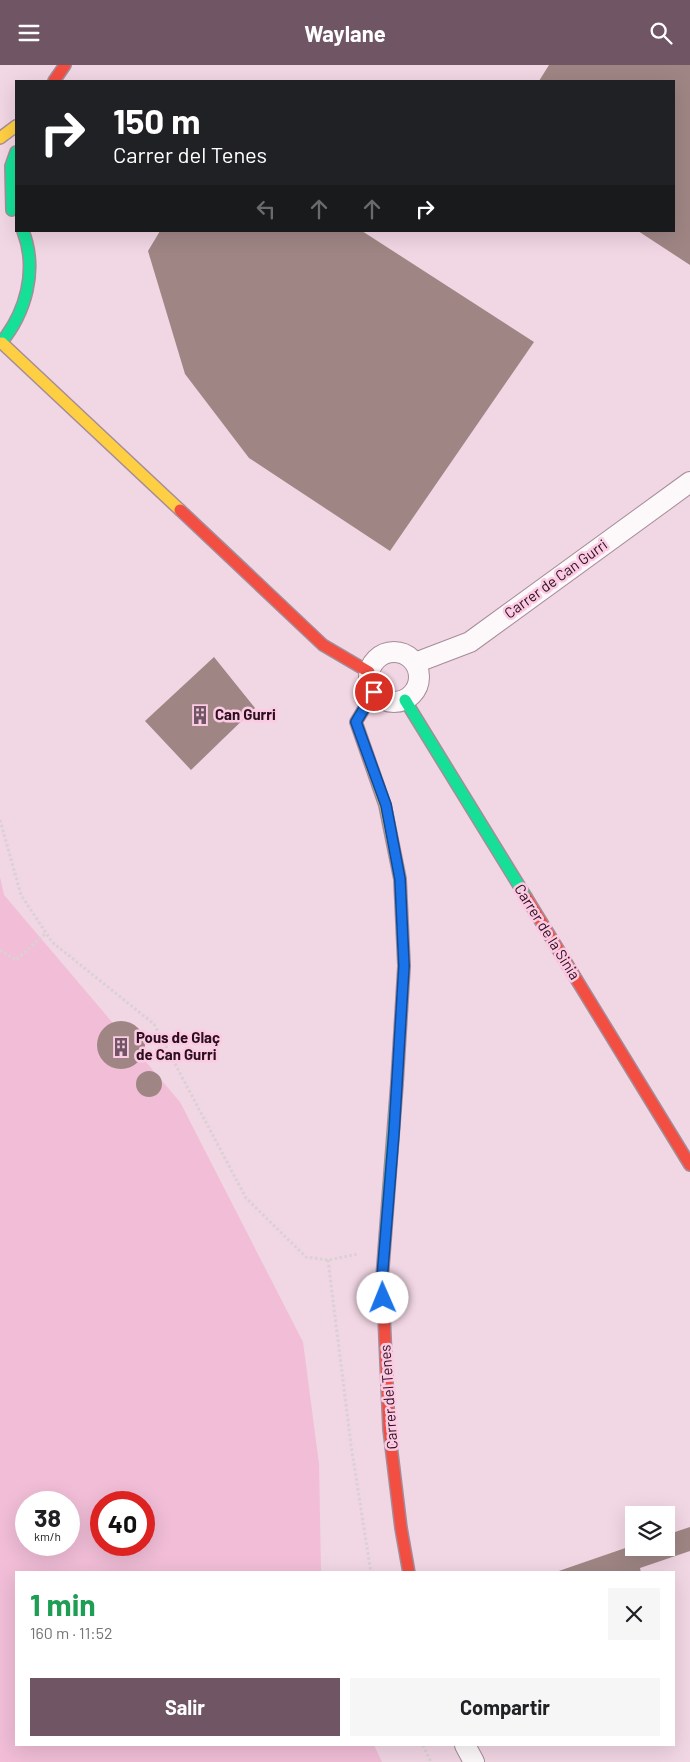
<!DOCTYPE html>
<html lang="es">
<head>
<meta charset="utf-8">
<style>
	body { margin:0; font-family:Barlow,sans-serif; background:#f6f6f6; color:#202124; height:100vh; display:flex; flex-direction:column; font-size:19px; white-space:nowrap }
	* { box-sizing:border-box; margin:0 }
	p { font-size:16px; color:#757577 }
	.icon { flex:none; width:28px; height:28px; fill:none; stroke:currentColor; stroke-width:2; stroke-linecap:round; stroke-linejoin:round }
	.map { position:relative; flex:1; overflow:hidden }
	.sheet { position:absolute; left:15px; top:1506px; width:660px; height:175px; display:flex; flex-direction:column; background:#fff; border-radius:0px; box-shadow:0 5px 20px #0002 }
	.sheet>* { flex:none }
	.top-card { position:absolute; left:15px; top:15px; width:660px; height:152px; border-radius:0px; box-shadow:0 5px 20px #0002; background:#202124; color:#fff; overflow:hidden }
	.controls { position:absolute; left:625px; top:1441px; display:grid; gap:10px }
	.controls a { display:grid; place-items:center; width:50px; height:50px; border-radius:0px; background:#fff; box-shadow:0 5px 20px #0002; font-size:25px }
	.speed { position:absolute; left:15px; top:1426px; display:flex; gap:10px; font-size:25px; font-weight:700; text-align:center }
	.speed>* { display:grid; place-content:center; width:65px; height:65px; border-radius:50%; background:#fff; box-shadow:0 5px 20px #0002; line-height:1 }
	.speed small { font-size:12px; font-weight:400 }
	.speed .limit { border:8px solid #d22; background:#fff; color:#111 }
	.pin { position:absolute; display:grid; place-items:center; width:42px; height:42px; color:#fff; margin:-21px; border:2px solid #fff; border-radius:50%; box-shadow:0 1px 5px #0007 }
	.me { position:absolute; width:55px; margin:-28px; rotate:359deg; stroke-linejoin:round; filter:drop-shadow(0 0 4px #0008) }
	.turn { display:flex; align-items:center; gap:18px; height:105px; padding:0 15px; font-size:22px }
	.turn .icon { width:65px; height:65px; stroke-width:2.5 }
	.turn b { display:block; font-size:35px; line-height:42px }
	.lanes { display:flex; align-items:center; height:48px; padding:0 15px; background:#0003; justify-content:center; gap:25px; direction:ltr }
	.lanes .off { opacity:.35 }
	.round { display:grid; place-items:center; flex:none; width:52px; height:52px; border-radius:0px; background:#f6f6f6 }
	.summary { display:flex; align-items:center; justify-content:space-between; height:85px; padding:0 15px }
	h1 { font-size:30px; font-weight:700; line-height:38px; color:#1e9e55 }
	.button { display:flex; gap:10px; margin-top:auto; padding:10px 15px }
	.button a { flex:1; height:58px; border-radius:0px; background:#705564; color:#fff; font-size:20px; font-weight:700; line-height:58px; text-align:center }
	.button a+a { background:#f6f6f6; color:#202124 }
	header { display:flex; justify-content:space-between; align-items:center; height:65px; padding:0 15px; background:#705564; color:#fff; font-size:22px; font-weight:700 }
	.map>svg:first-child { display:block }
</style>
</head>
<body>
<header><svg class="icon" aria-label="menu" viewBox="0 0 24 24"><path d="M4 6h16M4 12h16M4 18h16"/></svg>Waylane<svg class="icon" aria-label="search" viewBox="0 0 24 24"><circle cx="10" cy="10" r="6"/><path d="M15 15l6 6"/></svg></header>
<div class="map">
<svg width="690" height="1697" viewBox="0 0 690 1697">
	<rect width="100%" height="100%" fill="#f1d6e3"/>
	<path fill="#f1bdd7" fill-rule="evenodd" d="M0,812l4,18 176,207 123,240 16,122 2,108 -305,1v172h358l8,17h-382zM26,1438h43v42h-43zM101,1438h43v42h-43z"/>
	<path fill="#9f8685" d="M549,0h141v200l-52,-34h36v-150h-135z
		M160,166h202l172,111 -144,209 -141,-93 -64,-84 -37,-123z
		M214,592l41,51 -64,62 -46,-49z
		M97 980a24 24 0 1 1 48 0a24 24 0 1 1-48 0Z
		M136 1019a13 13 0 1 1 26 0a13 13 0 1 1-26 0Z
		M690,1462v24l-50,17 1,5h-88l81,-28v2h32v-12z"/>
	<g fill="none" stroke-linecap="round" stroke-linejoin="round">
		<g stroke="#a58c99" stroke-width="22">
			<path id="street" d="M369 612a25 25 0 1 1 50 0a25 25 0 1 1-50 0Z
				M415,598l55,-21 220,-160
				M465,1680l9,17"/>
		</g>
		<g stroke="#a58c99" stroke-width="14">
			<path id="fast" d="M12,145l-1,-44 5,-14
				M0,279c26,-31 38,-74 23,-113
				M405,635l121,197
				M383,1228l-1,-14 15,-196"/>
		</g>
		<g stroke="#a58c99" stroke-width="14">
			<path id="slow" d="M0,73l16,-12
				M2,278l178,167
				M374,627l-18,30 29,83 15,74 4,87 -7,117"/>
		</g>
		<g stroke="#a58c99" stroke-width="14">
			<path id="jam" d="M54,16l11,-16
				M180,445l143,135 46,27
				M526,832l164,268
				M383,1228l6,136 12,99 8,45"/>
		</g>
		<path stroke="#dad1d5" stroke-width="3" stroke-dasharray="2.5 2.5" stroke-linecap="butt" d="M0,755l21,75 31,47 102,82 92,174 60,59 22,3 30,-6
			M0,885l16,10 30,-27
			M328,1195l23,185 20,128
			M423,1680l8,17"/>
		<use href="#street" stroke="#fdf9fb" stroke-width="20"/>
		<use href="#fast" stroke="#16e098" stroke-width="11"/>
		<use href="#slow" stroke="#ffcf43" stroke-width="11"/>
		<use href="#jam" stroke="#f24e42" stroke-width="11"/>
	</g>
	<g fill="none" stroke-linecap="round" stroke-linejoin="round">
		<g stroke="#114b97" stroke-width="12">
			<path id="route" d="M374,627l-18,30 30,83 14,74 4,87 -10,166 -12,147 1,19"/>
		</g>
		<use href="#route" stroke="#1a73e8" stroke-width="9"/>
	</g>
	<defs>
		<g id="building-bare" transform="scale(1.5)"><path d="M-4-6H4V6H1V3H-1V6H-4ZM-2.5-4.3h1.7v1.8h-1.7ZM.8-4.3h1.7v1.8H.8ZM-2.5-1h1.7V.8h-1.7ZM.8-1h1.7V.8H.8Z" fill="#705564" stroke="#fccbe3" stroke-width="2.5" paint-order="stroke"/></g>
	</defs>
	<g fill-rule="evenodd">
		<use href="#building-bare" x="200" y="650"/>
		<use href="#building-bare" x="121" y="982"/>
	</g>
	<g text-anchor="middle" stroke-width="5" stroke-linejoin="round" paint-order="stroke">
		<g font-size="15" fill="#2b0f1f" stroke="#fccbe3">
			<text transform="translate(556 514) rotate(-36)" y="5">Carrer de Can Gurri</text>
			<text transform="translate(547 867) rotate(58)" y="5">Carrer de la Sinia</text>
			<text transform="translate(389 1332) rotate(-94)" y="5">Carrer del Tenes</text>
		</g>
		<g font-size="15" font-weight="bold" fill="#2b0f1f" stroke="#fccbe3" text-anchor="start">
			<text x="215" y="655">Can Gurri</text>
			<text x="136" y="978">Pous de Glaç<tspan x="136" dy="17">de Can Gurri</tspan></text>
		</g>
	</g>
</svg>
<div class="controls">
<a><svg class="icon" aria-label="layers" viewBox="0 0 24 24"><path d="M12 4l9 5-9 5-9-5zM3 14l9 5 9-5"/></svg></a>
</div>
<div class="speed"><div>38<small>km/h</small></div><div class="limit">40</div></div>
<div class="pin" style="left:374px;top:627px;background:#d93025"><svg class="icon" aria-label="arrive" viewBox="0 0 24 24"><path d="M6 21V4h12l-3 4 3 4H6"/></svg></div>
<svg class="me" style="left:383px;top:1233px" viewBox="-20 -20 40 40"><circle r="19" fill="#fff"/><path d="M0-13L10 11 0 6-10 11z" fill="#1a73e8"/></svg>
<div class="top-card">
<div class="turn"><svg class="icon" aria-label="right" viewBox="0 0 24 24"><path d="M7 20v-9h11M14 6l5 5-5 5"/></svg><div><b>150 m</b>Carrer del Tenes</div></div>
<div class="lanes"><svg class="icon off" aria-label="left" viewBox="0 0 24 24"><path d="M17 20v-9H6M10 6l-5 5 5 5"/></svg><svg class="icon off" aria-label="ahead" viewBox="0 0 24 24"><path d="M12 20V5M6 11l6-6 6 6"/></svg><svg class="icon off" aria-label="ahead" viewBox="0 0 24 24"><path d="M12 20V5M6 11l6-6 6 6"/></svg><svg class="icon" aria-label="right" viewBox="0 0 24 24"><path d="M7 20v-9h11M14 6l5 5-5 5"/></svg></div>
</div>
<section class="sheet">
<div class="summary"><div><h1>1 min</h1><p>160 m · 11:52</p></div><a class="round"><svg class="icon" aria-label="close" viewBox="0 0 24 24"><path d="M6 6l12 12M18 6L6 18"/></svg></a></div>
<div class="button"><a>Salir</a><a>Compartir</a></div>
</section>
</div>
</body>
</html>
